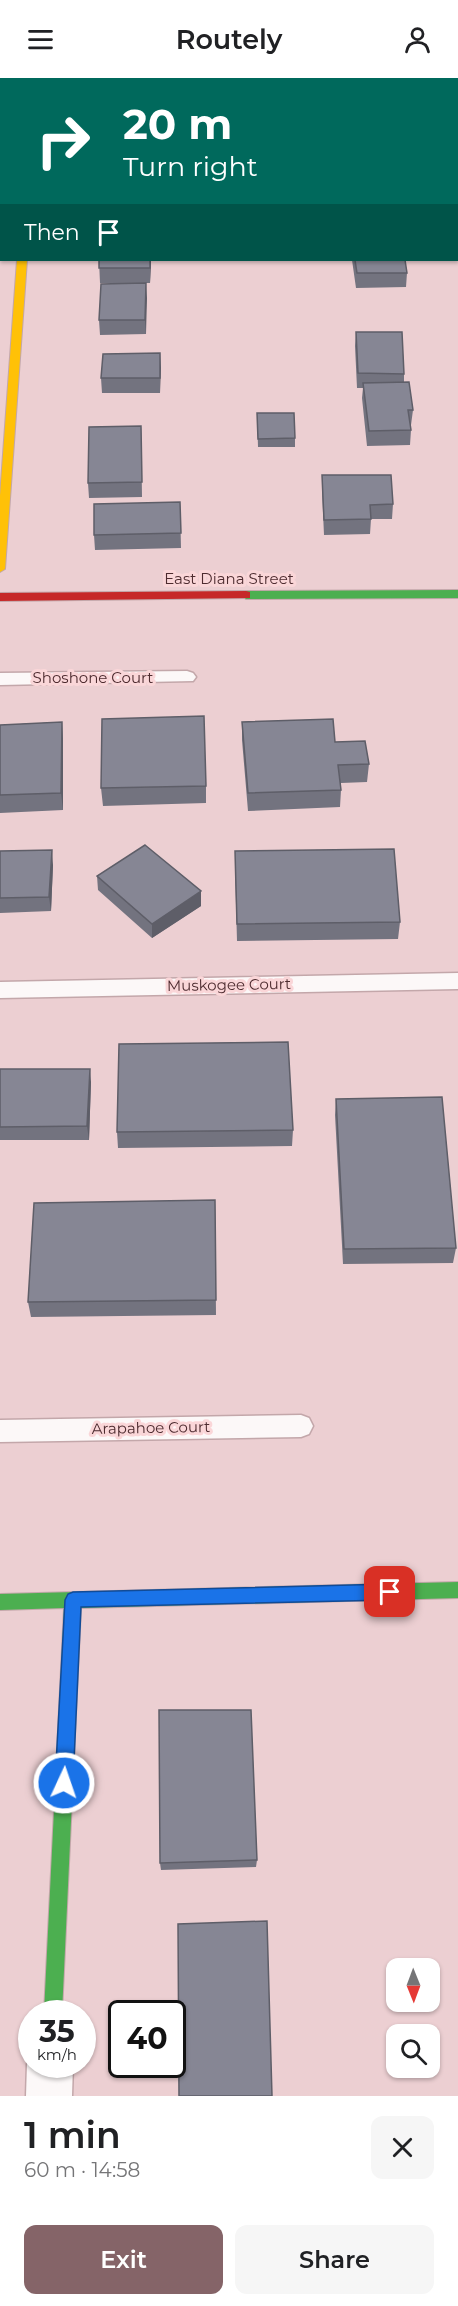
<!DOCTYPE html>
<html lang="en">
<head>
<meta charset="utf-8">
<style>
	body { margin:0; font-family:Montserrat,sans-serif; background:#f6f6f6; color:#202124; height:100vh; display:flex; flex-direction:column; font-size:22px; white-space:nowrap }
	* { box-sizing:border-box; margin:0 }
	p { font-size:20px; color:#757577 }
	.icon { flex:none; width:33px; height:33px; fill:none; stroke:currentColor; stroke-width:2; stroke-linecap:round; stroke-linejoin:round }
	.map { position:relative; height:2018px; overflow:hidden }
	.details { display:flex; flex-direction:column; background:#fff; flex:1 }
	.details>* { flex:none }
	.hud { position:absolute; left:0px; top:0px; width:459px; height:183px; box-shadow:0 2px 4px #0004; background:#00695c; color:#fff; overflow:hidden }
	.needle { width:39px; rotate:179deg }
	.tools { position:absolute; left:386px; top:1880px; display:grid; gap:12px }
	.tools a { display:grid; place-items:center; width:54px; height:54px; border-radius:12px; background:#fff; box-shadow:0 2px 4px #0004; font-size:30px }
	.speed { position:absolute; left:18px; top:1922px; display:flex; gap:12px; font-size:30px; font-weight:700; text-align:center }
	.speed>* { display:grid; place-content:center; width:78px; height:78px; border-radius:50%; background:#fff; box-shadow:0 2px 4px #0004; line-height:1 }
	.speed small { font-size:15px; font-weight:400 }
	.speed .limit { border:3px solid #111; border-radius:9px; background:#fff; color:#111 }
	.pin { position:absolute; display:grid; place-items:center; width:51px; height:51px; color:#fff; margin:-26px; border-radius:12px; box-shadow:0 3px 9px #0006 }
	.me { position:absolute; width:66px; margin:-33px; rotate:3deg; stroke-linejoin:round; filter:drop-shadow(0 0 4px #0008) }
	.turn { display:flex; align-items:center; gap:21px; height:126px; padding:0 24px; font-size:27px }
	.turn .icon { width:78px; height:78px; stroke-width:2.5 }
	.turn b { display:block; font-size:42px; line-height:51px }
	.then { display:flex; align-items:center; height:57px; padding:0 24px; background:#0003; gap:12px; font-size:22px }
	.round { display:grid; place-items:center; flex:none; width:63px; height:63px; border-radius:12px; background:#f6f6f6 }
	.head { display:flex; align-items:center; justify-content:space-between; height:102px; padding:0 24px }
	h1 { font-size:36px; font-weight:600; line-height:45px }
	.action { display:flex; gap:12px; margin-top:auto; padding:12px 24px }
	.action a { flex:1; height:69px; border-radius:12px; background:#856468; color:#fff; font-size:24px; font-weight:600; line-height:69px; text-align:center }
	.action a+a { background:#f6f6f6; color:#202124 }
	header { display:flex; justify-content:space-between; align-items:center; height:78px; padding:0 24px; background:#fff; font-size:27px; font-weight:600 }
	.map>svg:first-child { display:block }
</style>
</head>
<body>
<header><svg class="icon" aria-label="menu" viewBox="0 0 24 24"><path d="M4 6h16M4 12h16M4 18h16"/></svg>Routely<svg class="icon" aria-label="person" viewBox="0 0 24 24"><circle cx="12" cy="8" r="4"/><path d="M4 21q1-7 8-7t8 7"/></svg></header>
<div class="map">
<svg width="458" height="2018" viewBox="0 0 458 2018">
	<rect width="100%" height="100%" fill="#eccfd2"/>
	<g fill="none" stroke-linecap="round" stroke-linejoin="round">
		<g stroke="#c3a7aa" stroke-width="3">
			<path id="lane" d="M187,593l6,2 3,4 -3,4 -193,4v-12z
				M458,895v16l-458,9v-16z
				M301,1337l8,3 4,8 -4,8 -8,3 -301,5v-22z"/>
		</g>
		<g stroke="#c3a7aa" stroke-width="3">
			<path id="street" d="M25,0h20v2h-20z
				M438,0h20v3v-1z
				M32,1975v11h41l-1,32h-46l1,-32z"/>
		</g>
		<g stroke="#c3a7aa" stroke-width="2">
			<path id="fast" d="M458,512v8l-212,1 -5,-4 5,-4z
				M458,1504v16l-377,10 -19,405h-18l20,-405 -64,2v-16z"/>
		</g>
		<g stroke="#c3a7aa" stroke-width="2">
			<path id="slow" d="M17,182h10l-22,309 -5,3v-76z"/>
		</g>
		<g stroke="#c3a7aa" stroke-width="2">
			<path id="jam" d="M246,513l4,1v6l-250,3v-8z"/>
		</g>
		<use href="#lane" fill="#fcf8f8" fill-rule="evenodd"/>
		<use href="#street" fill="#fcf8f8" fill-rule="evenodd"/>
		<use href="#fast" fill="#4caf50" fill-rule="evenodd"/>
		<use href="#slow" fill="#ffc107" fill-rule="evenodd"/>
		<use href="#jam" fill="#c62828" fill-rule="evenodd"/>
	</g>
	<path fill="#73737f" d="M99,182h52l-1,23h-50z
		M352,182h53l2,13 -1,14 -50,1z
		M146,205v51l-46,1 -1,-15z
		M356,254l48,42v8l9,28 -2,15h-1l1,5 -1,15 -43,1 -5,-48 1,-10h-6l-2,-42z
		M160,275v40h-58l-1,-15z
		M257,335l38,25v9h-37z
		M141,348l1,71 -53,1 -1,-15z
		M322,397l71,29 -1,15h-21l-1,15 -46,1 -2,-45z
		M180,424l1,46 -86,2 -1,-15z
		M62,644l1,18v70l-63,3v-88z
		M242,644l93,20 34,22 -2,18 -26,1v7l-1,17 -92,4 -6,-71z
		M206,708v17l-103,3 -2,-18z
		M0,773l53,14 -2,46 -51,2z
		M235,790l165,54 -2,17 -161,2z
		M97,798l104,30 -49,32 -54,-48z
		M0,991l91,13 -2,58h-89z
		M336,1021l120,149 -3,15 -110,1 -8,-149z
		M293,1052l-1,16 -174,2 -1,-16z
		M215,1122l1,115 -185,2 -3,-15z
		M257,1782l-1,7 -95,3 -1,-7z"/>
	<path fill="#5e5e68" d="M150,182h1v2l-1,21z
		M146,205l1,15 -1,36 -1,-14z
		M160,275l1,15 -1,25z
		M62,644l1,18v70l-2,-17z
		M52,772l1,15 -2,46 -2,-14z
		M201,813v15l-49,32v-14z
		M90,991l1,13 -2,58 -2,-14z"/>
	<path fill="#868694" stroke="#5e5e68" stroke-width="1.5" d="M99,182h51v8h-51z
		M355,182h50l2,13h-50z
		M146,205l-1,37h-46l2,-36z
		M356,254h46l2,42 -46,-1z
		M160,275v25h-59l2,-24z
		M409,304l4,28h-5l3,20 -42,1 -6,-48z
		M257,335h37l1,25 -37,1z
		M141,348l1,56 -54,1 1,-56z
		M322,397h69l2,29 -23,1 1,14 -47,1z
		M180,424l1,31 -87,2v-31z
		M204,638l2,70 -105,2 1,-69z
		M333,641l2,23 30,-1 4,23 -31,1 3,25 -93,3 -6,-71z
		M62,644l-1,71 -61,2v-70z
		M145,767l56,46 -49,33 -55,-48z
		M394,771l6,73 -163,2 -2,-73z
		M52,772l-3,47 -49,1v-47z
		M288,964l5,88 -176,2 2,-88z
		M0,991h90l-3,57 -87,1z
		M442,1019l14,151 -112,1 -8,-150z
		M215,1122l1,100 -188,2 6,-99z
		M159,1632h92l6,150 -97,3z
		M267,1843l5,175h-93l-1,-172z"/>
	<path fill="#1a73e8" stroke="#114b97" stroke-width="1.5" d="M390,1506l6,2 2,6 -2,6 -6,2 -309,7 -8,176 -3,7 -6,2 -6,-2 -3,-7 10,-183 3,-6 5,-2z"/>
	<g text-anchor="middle" stroke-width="6" stroke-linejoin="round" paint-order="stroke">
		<g font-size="15" fill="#4d2b2f" stroke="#fad6d8">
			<text x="229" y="506">East Diana Street</text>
			<text x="93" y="605">Shoshone Court</text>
			<text transform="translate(229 907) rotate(-1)" y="5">Muskogee Court</text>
			<text transform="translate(151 1350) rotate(-1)" y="5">Arapahoe Court</text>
		</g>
	</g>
</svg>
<div class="tools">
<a><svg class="needle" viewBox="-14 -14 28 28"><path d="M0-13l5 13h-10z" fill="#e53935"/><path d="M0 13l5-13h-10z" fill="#757577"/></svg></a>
<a><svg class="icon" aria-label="search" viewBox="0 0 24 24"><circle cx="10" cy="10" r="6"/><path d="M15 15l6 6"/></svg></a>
</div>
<div class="speed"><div>35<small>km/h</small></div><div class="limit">40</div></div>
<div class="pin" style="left:390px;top:1514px;background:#d93025"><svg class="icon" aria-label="arrive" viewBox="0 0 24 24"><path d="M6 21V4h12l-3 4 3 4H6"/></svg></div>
<svg class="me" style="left:64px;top:1705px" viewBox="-20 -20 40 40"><circle r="17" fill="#1a73e8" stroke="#fff" stroke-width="3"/><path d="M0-11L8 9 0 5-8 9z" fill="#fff"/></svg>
<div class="hud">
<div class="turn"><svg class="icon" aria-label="right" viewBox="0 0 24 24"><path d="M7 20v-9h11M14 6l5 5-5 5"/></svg><div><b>20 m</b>Turn right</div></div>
<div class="then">Then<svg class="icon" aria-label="arrive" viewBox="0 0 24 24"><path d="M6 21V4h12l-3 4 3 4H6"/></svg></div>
</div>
</div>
<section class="details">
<div class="head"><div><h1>1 min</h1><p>60 m · 14:58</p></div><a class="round"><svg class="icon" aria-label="close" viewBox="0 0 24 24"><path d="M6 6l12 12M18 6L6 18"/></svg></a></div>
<div class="action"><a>Exit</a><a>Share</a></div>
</section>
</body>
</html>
